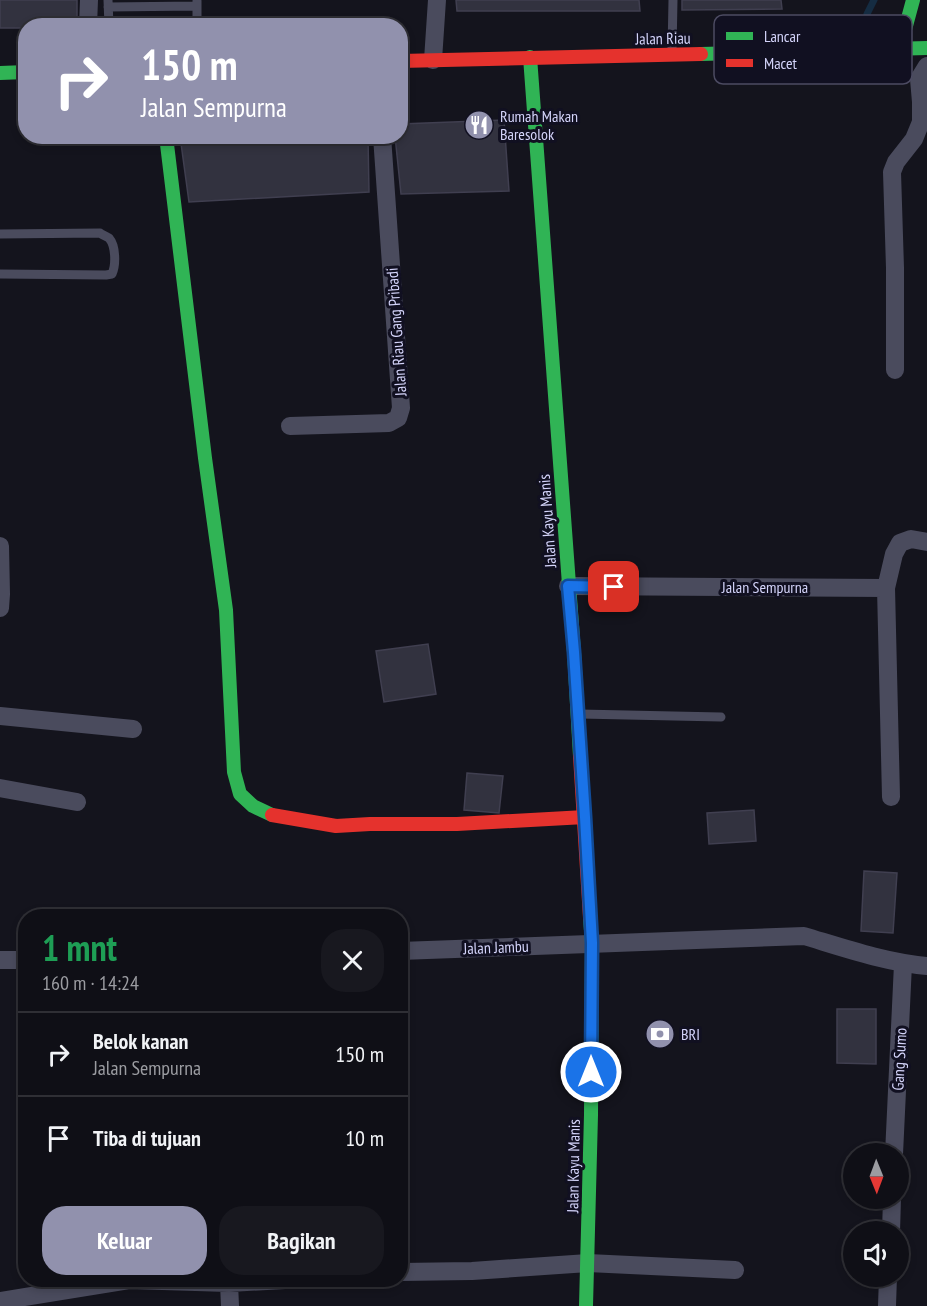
<!DOCTYPE html>
<html lang="id">
<head>
<meta charset="utf-8">
<style>
	body { margin:0; font-family:"PT Sans Narrow",sans-serif; background:#18181f; color:#f1f3f6; height:100vh; display:flex; flex-direction:column; font-size:22px; white-space:nowrap }
	* { box-sizing:border-box; margin:0 }
	p { font-size:20px; color:#9b9ca1 }
	.icon { flex:none; width:33px; height:33px; fill:none; stroke:currentColor; stroke-width:2; stroke-linecap:round; stroke-linejoin:round }
	.map { position:relative; flex:1; overflow:hidden }
	.sheet { position:absolute; left:18px; top:909px; width:390px; height:378px; display:flex; flex-direction:column; background:#0f0f16; border-radius:24px; box-shadow:0 3px 9px #0003,0 0 0 2px #2f2f35 }
	.sheet>* { flex:none }
	.banner { position:absolute; left:18px; top:18px; width:390px; height:126px; border-radius:24px; box-shadow:0 3px 9px #0003,0 0 0 2px #2f2f35; background:#9191ad; color:#fff; overflow:hidden }
	.needle { width:39px; rotate:179deg }
	.fabs { position:absolute; left:843px; top:1143px; display:grid; gap:12px }
	.fabs a { display:grid; place-items:center; width:66px; height:66px; border-radius:50%; background:#0f0f16; box-shadow:0 3px 9px #0003,0 0 0 2px #2f2f35; font-size:30px }
	.pin { position:absolute; display:grid; place-items:center; width:51px; height:51px; color:#fff; margin:-26px; border-radius:12px; box-shadow:0 3px 9px #0006 }
	.me { position:absolute; width:66px; margin:-33px; rotate:0deg; stroke-linejoin:round; filter:drop-shadow(0 0 4px #0008) }
	.turn { display:flex; align-items:center; gap:21px; height:126px; padding:0 24px; font-size:27px }
	.turn .icon { width:78px; height:78px; stroke-width:2.5 }
	.turn b { display:block; font-size:42px; line-height:51px }
	.round { display:grid; place-items:center; flex:none; width:63px; height:63px; border-radius:24px; background:#18181f }
	.summary { display:flex; align-items:center; justify-content:space-between; height:102px; padding:0 24px }
	h1 { font-size:36px; font-weight:700; line-height:45px; color:#1e9e55 }
	.cta { display:flex; gap:12px; margin-top:auto; padding:12px 24px }
	.cta a { flex:1; height:69px; border-radius:24px; background:#9191ad; color:#fff; font-size:24px; font-weight:700; line-height:69px; text-align:center }
	.cta a+a { background:#18181f; color:#f1f3f6 }
	ul { padding:0; list-style:none }
	li { display:flex; align-items:center; gap:18px; height:84px; padding:0 24px; border-top:2px solid #2f2f35 }
	li div { flex:1 }
	li b { display:block; font-size:22px }
	li em { font-style:normal }
	.map>svg:first-child { display:block }
</style>
</head>
<body>
<div class="map">
<svg width="927" height="1306" viewBox="0 0 927 1306">
	<rect width="100%" height="100%" fill="#14141d"/>
	<g fill="none" stroke-linecap="round" stroke-linejoin="round">
		<path stroke="#152c42" stroke-width="7" d="M867,14l7,-14"/>
	</g>
	<path fill="#32323f" stroke="#403f50" stroke-width="1.5" d="M0,0h77v26h-51v2h-26z
		M456,0h183l1,11h-183z
		M682,0h99l1,9 -100,1z
		M504,120l5,71 -108,3 -6,-58h5v-12z
		M180,136h188l1,56 -180,10z
		M428,644l8,50 -52,8 -8,-51z
		M467,773l36,3 -4,37 -35,-3z
		M754,810l2,31 -47,3 -2,-31z
		M864,871l33,2 -4,60 -32,-2z
		M837,1009h39v55l-39,-1z"/>
	<g fill="none" stroke-linecap="round" stroke-linejoin="round">
		<path stroke="#4a4b5d" stroke-width="9" d="M108,0l1,26
			M197,1v25
			M108,7l89,-1
			M672,51l1,-51
			M0,234l100,-1c1,1 7,4 9,5 7,8 7,27 3,36l-6,1 -106,-1
			M580,714l141,3"/>
		<path stroke="#4a4b5d" stroke-width="18" d="M88,26l1,-26
			M433,60l4,-60
			M895,370v-102l-3,-96 4,-10 18,-23 7,-17v-20l-2,-23 8,-13
			M290,426l99,-3 9,-5 3,-10 -19,-272
			M0,546l1,48 -1,14
			M568,586l318,2 8,-34 6,-11 11,-4 16,3
			M886,588l5,209
			M0,716l133,13
			M0,788l77,14
			M400,951l404,-15c40,12 80,26 123,30
			M0,960h26
			M894,1154l9,-190
			M891,1232l1,-34
			M400,1272l72,-1 116,-8 147,7
			M229,1283l1,23
			M0,1301l129,-21 100,3 56,-3
			M887,1306l1,-30"/>
		<path stroke="#30b455" stroke-width="14" d="M900,48l13,-48
			M701,54l226,-6
			M530,57l44,595 6,104
			M0,73l26,-1
			M166,136l39,322 21,152 8,162 6,22 13,12 19,9
			M586,1306l5,-191 1,-172 -2,-25"/>
		<path stroke="#e5322d" stroke-width="14" d="M400,61l301,-7
			M580,756l10,162
			M272,815l64,11 34,-2h87l128,-7"/>
	</g>
	<g fill="none" stroke-linecap="round" stroke-linejoin="round">
		<g stroke="#114b97" stroke-width="15">
			<path id="route" d="M591,1072l1,-129 -7,-126 -11,-165 -6,-66 46,1"/>
		</g>
		<use href="#route" stroke="#1a73e8" stroke-width="10"/>
	</g>
	<defs>
		<g id="restaurant-disc" transform="scale(1.5)"><circle r="9.5" fill="#9191ad" stroke="#111021"/><path d="M-5-6h1v4h1v-4h1v4h1v-4h1v5L-1.5 .5V6h-2V.5L-5-1ZM5-6V6H3V1.5H1.5Q1.5-4 5-6Z" fill="#fff"/></g>
		<g id="bank-disc" transform="scale(1.5)"><circle r="9.5" fill="#9191ad" stroke="#111021"/><path d="M-6-4H6V4H-6ZM0-2.3a2.3 2.3 0 1 0 0 4.6a2.3 2.3 0 1 0 0-4.6Z" fill="#fff"/></g>
	</defs>
	<g fill-rule="evenodd">
		<use href="#restaurant-disc" x="479" y="125"/>
		<use href="#bank-disc" x="660" y="1034"/>
	</g>
	<g text-anchor="middle" stroke-width="6" stroke-linejoin="round" paint-order="stroke">
		<g font-size="16" fill="#d4d4fa" stroke="#111021">
			<text transform="translate(663 38) rotate(-1)" y="6">Jalan Riau</text>
			<text transform="translate(396 332) rotate(-94)" y="6">Jalan Riau Gang Pribadi</text>
			<text transform="translate(547 521) rotate(-94)" y="6">Jalan Kayu Manis</text>
			<text x="765" y="593">Jalan Sempurna</text>
			<text transform="translate(496 947) rotate(-2)" y="6">Jalan Jambu</text>
			<text transform="translate(899 1059) rotate(-87)" y="6">Gang Sumo</text>
			<text transform="translate(573 1166) rotate(-89)" y="6">Jalan Kayu Manis</text>
		</g>
		<g font-size="16" fill="#d4d4fa" stroke="#111021" text-anchor="start">
			<text x="500" y="122">Rumah Makan<tspan x="500" dy="18">Baresolok</tspan></text>
			<text x="681" y="1040">BRI</text>
		</g>
	</g>
	<rect x="714" y="15" width="198" height="69" rx="9" fill="#111021" stroke="#4c4b62" stroke-width="1.5"/>
	<rect x="726" y="32" width="27" height="8" fill="#30b455"/>
	<rect x="726" y="59" width="27" height="8" fill="#e5322d"/>
	<g font-size="16" fill="#d4d4fa">
		<text x="764" y="42">Lancar</text>
		<text x="764" y="69">Macet</text>
	</g>
</svg>
<div class="fabs">
<a><svg class="needle" viewBox="-14 -14 28 28"><path d="M0-13l5 13h-10z" fill="#e53935"/><path d="M0 13l5-13h-10z" fill="#9b9ca1"/></svg></a>
<a><svg class="icon" aria-label="sound" viewBox="0 0 24 24"><path d="M4 9h4l5-4v14l-5-4H4zM17 9q2 3 0 6"/></svg></a>
</div>
<div class="pin" style="left:614px;top:587px;background:#d93025"><svg class="icon" aria-label="arrive" viewBox="0 0 24 24"><path d="M6 21V4h12l-3 4 3 4H6"/></svg></div>
<svg class="me" style="left:591px;top:1072px" viewBox="-20 -20 40 40"><circle r="17" fill="#1a73e8" stroke="#fff" stroke-width="3"/><path d="M0-11L8 9 0 5-8 9z" fill="#fff"/></svg>
<div class="banner">
<div class="turn"><svg class="icon" aria-label="right" viewBox="0 0 24 24"><path d="M7 20v-9h11M14 6l5 5-5 5"/></svg><div><b>150 m</b>Jalan Sempurna</div></div>
</div>
<section class="sheet">
<div class="summary"><div><h1>1 mnt</h1><p>160 m · 14:24</p></div><a class="round"><svg class="icon" aria-label="close" viewBox="0 0 24 24"><path d="M6 6l12 12M18 6L6 18"/></svg></a></div>
<ul>
<li><svg class="icon" aria-label="right" viewBox="0 0 24 24"><path d="M7 20v-9h11M14 6l5 5-5 5"/></svg><div><b>Belok kanan</b><p>Jalan Sempurna</p></div><em>150 m</em></li>
<li><svg class="icon" aria-label="arrive" viewBox="0 0 24 24"><path d="M6 21V4h12l-3 4 3 4H6"/></svg><div><b>Tiba di tujuan</b></div><em>10 m</em></li>
</ul>
<div class="cta"><a>Keluar</a><a>Bagikan</a></div>
</section>
</div>
</body>
</html>
